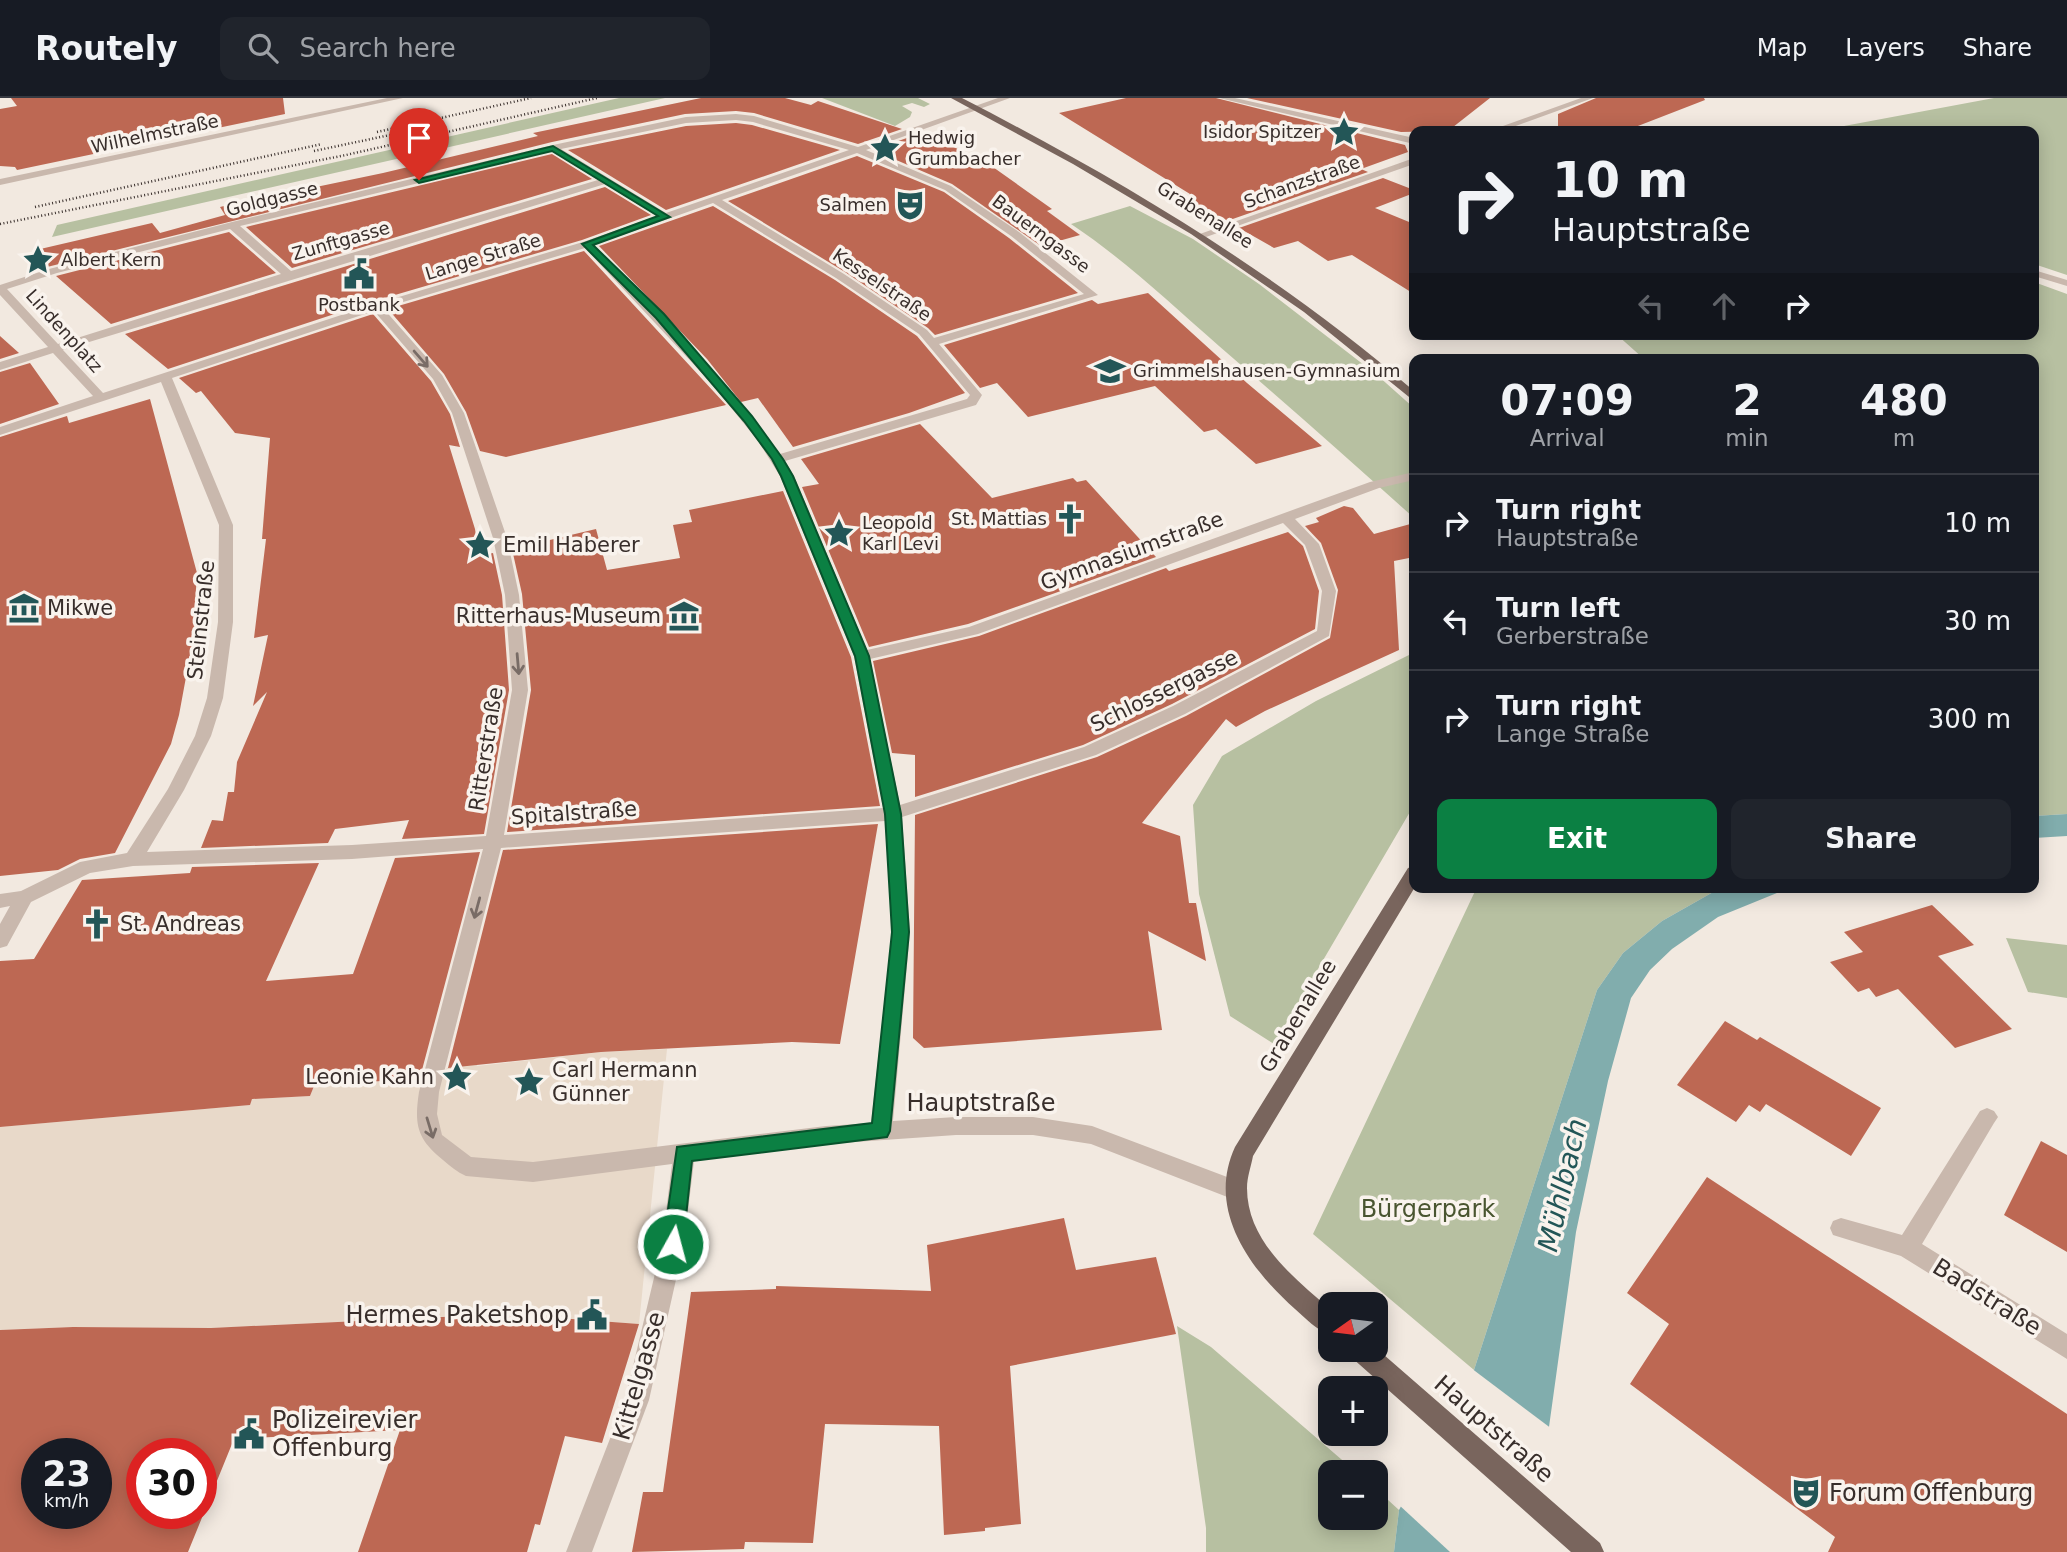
<!DOCTYPE html>
<html lang="en">
<head>
<meta charset="utf-8">
<style>
	body { margin:0; font-family:"DejaVu Sans",sans-serif; background:#20242c; color:#f1f3f6; height:100vh; display:flex; flex-direction:column; font-size:26px; white-space:nowrap }
	* { box-sizing:border-box; margin:0 }
	p { font-size:23px; color:#9ea1a6 }
	.icon { flex:none; width:38px; height:38px; fill:none; stroke:currentColor; stroke-width:2; stroke-linecap:round; stroke-linejoin:round }
	.map { position:relative; flex:1; overflow:hidden }
	.side { position:absolute; left:1409px; top:256px; width:630px; height:539px; display:flex; flex-direction:column; background:#171b24; border-radius:14px; box-shadow:0 4px 18px #0003 }
	.side>* { flex:none }
	.top-card { position:absolute; left:1409px; top:28px; width:630px; height:214px; border-radius:14px; box-shadow:0 4px 18px #0003; background:#171b24; color:#f1f3f6; overflow:hidden }
	.needle { width:46px; rotate:256deg }
	.tools { position:absolute; left:1318px; top:1194px; display:grid; gap:14px }
	.tools a { display:grid; place-items:center; width:70px; height:70px; border-radius:14px; background:#171b24; box-shadow:0 4px 18px #0003; font-size:35px }
	.speed { position:absolute; left:21px; top:1340px; display:flex; gap:14px; font-size:35px; font-weight:700; text-align:center }
	.speed>* { display:grid; place-content:center; width:91px; height:91px; border-radius:50%; background:#171b24; box-shadow:0 4px 18px #0003; line-height:1 }
	.speed small { font-size:18px; font-weight:400 }
	.speed .limit { border:10px solid #d22; background:#fff; color:#111 }
	.pin { position:absolute; display:grid; place-items:center; width:60px; height:60px; color:#fff; margin:-72px -30px; border-radius:50% 50% 50% 0; rotate:-45deg; box-shadow:0 0 7px #0007 }
	.pin .icon { rotate:45deg }
	.me { position:absolute; width:77px; margin:-38px; rotate:7deg; stroke-linejoin:round; filter:drop-shadow(0 0 5px #0008) }
	.turn { display:flex; align-items:center; gap:24px; height:147px; padding:0 28px; font-size:32px }
	.turn .icon { width:91px; height:91px; stroke-width:2.5 }
	.turn b { display:block; font-size:49px; line-height:60px }
	.lanes { display:flex; align-items:center; height:66px; padding:0 28px; background:#0003; justify-content:center; gap:35px; direction:ltr }
	.lanes .off { opacity:.35 }
	.eta { display:flex; justify-content:space-evenly; align-items:center; height:119px; text-align:center }
	.eta b { font-size:42px; font-weight:700; line-height:49px }
	.cta { display:flex; gap:14px; margin-top:auto; padding:14px 28px }
	.cta a { flex:1; height:80px; border-radius:14px; background:#0b8043; color:#fff; font-size:28px; font-weight:700; line-height:80px; text-align:center }
	.cta a+a { background:#20242c; color:#f1f3f6 }
	ul { padding:0; list-style:none }
	li { display:flex; align-items:center; gap:21px; height:98px; padding:0 28px; border-top:2px solid #363941 }
	li div { flex:1 }
	li b { display:block; font-size:26px }
	li em { font-style:normal }
	header { display:flex; align-items:center; gap:42px; box-sizing:border-box; height:98px; padding:0 35px; background:#171b24; border-bottom:2px solid #363941 }
	header strong { font-size:33px }
	nav { display:flex; gap:38px; margin-inline-start:auto; font-size:24px }
	.search { width:490px; height:63px; background:#20242c; display:flex; align-items:center; gap:18px; box-sizing:border-box; padding:0 24px; border-radius:14px; color:#9ea1a6; font-size:26px }
	.map>svg:first-child { display:block }
</style>
</head>
<body>
<header>
<strong>Routely</strong>
<div class="search"><svg class="icon" aria-label="search" viewBox="0 0 24 24"><circle cx="10" cy="10" r="6"/><path d="M15 15l6 6"/></svg>Search here</div>
<nav><a>Map</a><a>Layers</a><a>Share</a></nav>
</header>
<div class="map">
<svg width="2067" height="1454" viewBox="0 0 2067 1454">
	<rect width="100%" height="100%" fill="#f2e9e0"/>
	<path fill="#b7c0a1" d="M619,0h46l-613,139 5,-12z
		M822,0h96l12,6 -6,3 -12,-4 -10,3 10,6 -2,5 -15,9z
		M1994,0h73v177l-33,-11v-133h-208l18,-5z
		M1130,108l63,33 66,45 118,91 37,33v110c-64,-58 -129,-115 -195,-172 -48,-42 -94,-86 -148,-122z
		M2034,184l33,12v520l-33,2v-457h-390l-28,-25h418z
		M1414,547v160l-140,239 -44,-28 -31,-122 -6,-89 29,-49 94,-55 95,-47z
		M1477,789h245l-60,34 -39,32 -26,37 -123,380 -161,-136z
		M2006,840l61,7v53l-39,-6z
		M1177,1228l34,21 145,125h-26v45h46v-28l23,21 -5,42h-188v-24z"/>
	<path fill="#e8d9c9" d="M667,951l-28,275 -134,-10 -294,14 -139,-1 -72,3v-203l249,-22 3,-6 58,-3 4,-11 119,-6 30,-23 15,5 -1,5 124,-14z"/>
	<path fill="#81adad" d="M2067,716v22l-33,2v-22z
		M1722,789h70l-74,30 -46,32 -22,21 -19,28 -23,83 -32,151 -27,195 -6,125h-149l5,-42 75,-140 123,-380 26,-37 39,-32z"/>
	<path fill="#f2e9e0" d="M1471,1270l81,61 -6,123h-96l-52,-48z"/>
	<path fill="#bd6853" fill-rule="evenodd" d="M11,0h272l2,16 -268,56 -2,-3 -15,-1v-57l17,-3z
		M701,0h84l26,7 7,-4 84,28 -44,15 -104,-31 -18,-2 -51,3 -133,28 -505,125 -11,-17 116,-27 8,10 65,-18 -5,-8 94,-23 2,3 67,-14 155,-37 -5,-3z
		M1126,0h90l189,47 3,7 -47,17 7,3 -141,49 -40,-22 3,-5 -131,-81z
		M1247,0h243l-42,33 -47,1z
		M1596,0h108l1,2 -80,31h-67v-17z
		M736,25l16,2 88,25 -174,60 -98,-60 118,-24z
		M918,36l8,1 57,25 69,49 -5,2 33,24 -39,11 -89,-62 -79,-34z
		M552,56l40,25 -300,89 -46,-41z
		M857,58l87,36 65,46 69,55 -143,42 -7,-7 -83,-56 -117,-71z
		M1383,80l31,12v3l-39,15 39,16v70l-62,-39 -24,6 -30,-20 -24,7 -35,-20z
		M605,89l46,28 -69,25 -211,62 -203,67 -43,-35z
		M713,108l122,74 82,56 48,57 -56,20 -116,34 -35,-49 -17,4 -34,-43 -108,-113z
		M229,134l47,41 -165,51 -55,-48z
		M584,153l142,154 -220,52 -26,-6 -14,-39 -22,-38 -56,-65z
		M1148,195l99,90 75,63 -66,18 -40,-35 -12,3 -49,-46 -127,31 -31,-34 -17,5 -36,-43 148,-45 6,4z
		M373,216l58,67 19,33 10,33 -11,-2 26,84 4,27 14,-3 9,42 7,95 -25,144 -82,5 7,-19 -74,9 -7,14 -127,5 11,-28 11,1 5,-29h6l3,-30 30,-70 -14,14 15,-71 -14,3 12,-99h-4l8,-101 -35,-5 -34,-42 -5,2 -17,-15z
		M0,238l19,17 -19,6z
		M30,265l29,41 -59,20v-52z
		M150,301l47,174 -2,31 1,19 -17,92 -8,29 -56,109 -35,6 -22,11 -58,6v-439l67,-21 2,7z
		M920,326l72,74 81,-20 4,4 9,-2 70,77 -188,67 -99,23 -67,-160 17,-3 -18,-25z
		M783,393l68,166 29,149 -373,26 24,-142 -9,-96 -10,-45 84,-20 11,41 73,-12 -7,-33 19,-3 -3,-12z
		M1344,408l9,2 21,26 40,-11v34l-20,4 5,89 -134,61 -29,16 -10,-8 -84,104 38,13 9,67h7l10,58 -58,-30 14,99 -238,18 -11,-10 2,-223 182,-58 89,-41 144,-78 8,-48 -17,-47 -16,-17 14,-4 -3,-4z
		M1288,434l15,14 16,45 -4,38 -143,75 -89,41 -168,52v-42l-23,-2 -19,-92 106,-25 187,-68 3,3z
		M878,726l-38,220 -48,-2 -191,10 -153,16 55,-218z
		M480,754l-58,218 -10,1 -2,8 -96,7 -4,10 -58,3 -2,6 -250,22v-166l34,-2 48,-79 108,-7 2,-6 127,-4 -53,118 87,-7 42,-116z
		M1932,807l42,40 -36,11 74,73 -57,19 -57,-59 -22,8 -7,-9 -11,4 -28,-30 33,-10 -19,-20z
		M1725,923l32,19 3,-3 121,71 -30,48 -85,-52 -6,8 -11,-7 -13,17 -59,-37z
		M2041,1043l26,14v97l-63,-37z
		M1707,1079l360,237v138h-239l7,-15 -205,-153 39,-60 -42,-31z
		M1064,1120l12,52 80,-13 20,77 -166,32 11,158 -36,4v3l-41,4 -5,-109 -114,-2 -12,119 -68,-1 -1,7 -112,3 11,-60h20l28,-200 85,-3v-3l155,5 -4,-46z
		M505,1216l134,10 -37,119 -37,-7 -25,89 -5,-1 -8,28h-169l42,-122 -166,9 -46,113h-188v-222l73,-3 138,1zM37,1356h59v60h-59zM142,1356h59v60h-59z"/>
	<g fill="none" stroke-linecap="round" stroke-linejoin="round">
		<path fill="#c9b8ad" fill-rule="evenodd" d="M387,0h16l-403,87v-6z
			M998,0h12l-144,52 85,36 68,46 79,63 -159,49 43,51 -6,10 -191,56 9,15 73,174 102,-23 401,-145 44,-10v8l-35,8 -84,31 24,25 17,47 -7,45 -144,78 -89,41 -194,62 8,115 -17,189 63,-4h77l59,9 151,57 3,7 -3,7 -8,3 -144,-56 -58,-9h-77l-130,9 -132,17 -10,83 -35,156 -57,152h-26l59,-152 37,-156 10,-80 -139,18 -67,-6c-9,-4 -16,-10 -23,-16 -26,-21 -29,-35 -24,-68l64,-243 -131,10 -219,7 -43,7 -59,29 -24,44 -7,2v-24l10,-18 -10,2v-14l21,-3 59,-29 47,-9 41,-64 27,-53 12,-38 11,-76 1,-97 -58,-143 -161,53v-8l93,-31 -40,-43 -53,17v-8l48,-15 -48,-52v-10l49,-16 183,-47 321,-77 133,-28 50,-3 18,2 104,31zM736,22l17,2 96,28 -183,63 -105,-64 125,-26zM552,53l46,29 -307,91 -51,-45zM857,55l88,37 66,46 73,58 -150,44 -7,-8 -83,-56 -122,-74zM605,86l52,32 -74,26 -211,63 -269,88 -40,-43zM713,105l123,75 83,56 51,61 -3,4 -187,55 -75,-93 -111,-116zM230,131l51,45 -223,70 -51,-55 50,-16zM585,150l127,136 46,57 22,35 74,180 29,152 -379,27 24,-145 -9,-95 -12,-57 -43,-125 -22,-38 -59,-67zM374,213l59,68 19,34 41,125 12,57 7,95 -26,146 -134,9 -205,7 37,-62 27,-54 12,-38 10,-76v-97l-61,-147zM1283,425l22,22 17,46 -5,40 -144,75 -89,41 -184,58 -30,-146 108,-25zM885,723l7,111 -21,191 -45,3 -293,36 -62,-5 -29,-22 -5,-21 2,-22 62,-244z
			M1219,0h16l179,40v6z
			M1581,0h12l-91,33h-13z
			M1414,60v6l-208,73 -9,-2z
			M2034,172l33,10v6l-33,-10z
			M1987,1010l7,3 4,6 -4,6 -72,121 145,90v25l-166,-103 -68,-21 -3,-7 3,-7 8,-3 61,17 78,-124z"/>
		<path fill="#79655d" fill-rule="evenodd" d="M951,0h11c161,83 314,174 452,293v10l-110,-89 -113,-78 -118,-70z
			M1414,768l1,21 -162,269c-2,11 -6,21 -6,32 0,53 46,89 83,121v26c-13,-5 -24,-16 -35,-26 -45,-40 -89,-99 -60,-162l173,-279z
			M1376,1250l224,195 4,9h-33l-220,-195 -4,-8z"/>
		<path stroke="#382e2b" stroke-width="2.5" stroke-dasharray="1 2.5" stroke-linecap="butt" d="M377,34l154,-34
			M314,53l76,-16
			M35,109l287,-63
			M0,126l346,-69 251,-57"/>
	</g>
	<defs><path id="oneway-shaft" d="M-6 0H5M1.5-3L5.5 0L1.5 3" fill="none" stroke-width="1.6" stroke-linecap="round" stroke-linejoin="round" transform="scale(1.75)"/></defs>
	<g stroke="#796c66">
		<use href="#oneway-shaft" transform="translate(421 261) rotate(49)"/>
		<use href="#oneway-shaft" transform="translate(518 566) rotate(85)"/>
		<use href="#oneway-shaft" transform="translate(477 810) rotate(105)"/>
		<use href="#oneway-shaft" transform="translate(430 1030) rotate(73)"/>
	</g>
	<path fill="#0b8043" stroke="#07532c" stroke-width="2" d="M553,48l117,71 -77,28 71,69 88,102 31,43 10,17 76,180 32,158 8,118 -19,199 -3,6 -195,24 -9,83 -3,7 -7,3 -7,-3 -3,-7 14,-97 195,-24 20,-191 -7,-118 -30,-158 -74,-180 -9,-17 -28,-38 -88,-103 -74,-74 76,-28 -106,-65 -133,32 -4,-3z"/>
	<defs>
		<g id="sight-bare" transform="scale(2.415)"><path d="M0-6L1.8-2.2L6-1.7L2.9 1.2L3.7 5.4L0 3.3L-3.7 5.4L-2.9 1.2L-6-1.7L-1.8-2.2Z" fill="#235657" stroke="#f9f3ed" stroke-width="2.5" paint-order="stroke"/></g>
		<g id="theatre-bare" transform="scale(2.415)"><path d="M-5-5.5Q0-4 5-5.5V0Q5 5 0 6Q-5 5-5 0ZM-3.3-2.5H-1v1.5H-3.3ZM1-2.5H3.3v1.5H1ZM-2.8 1Q0 5.5 2.8 1Z" fill="#235657" stroke="#f9f3ed" stroke-width="2.5" paint-order="stroke"/></g>
		<g id="civic-bare" transform="scale(2.415)"><path d="M-.6-6.5H3V-4.5H.6V-3L4-1V1h2V6H-6V1h2V-1L-.6-3ZM-1.2 2.5V6h2.4V2.5Z" fill="#235657" stroke="#f9f3ed" stroke-width="2.5" paint-order="stroke"/></g>
		<g id="school-bare" transform="scale(2.415)"><path d="M0-5L7-2L0 1L-7-2ZM-4 1L0 2.5L4 1V4Q0 6-4 4Z" fill="#235657" stroke="#f9f3ed" stroke-width="2.5" paint-order="stroke"/></g>
		<g id="church-bare" transform="scale(2.415)"><path d="M-1.2-6h2.4v3.5h3.3v2.4h-3.3V6h-2.4V-.1h-3.3v-2.4h3.3Z" fill="#235657" stroke="#f9f3ed" stroke-width="2.5" paint-order="stroke"/></g>
		<g id="museum-bare" transform="scale(2.415)"><path d="M0-6L6-3V-2H-6V-3ZM-5-1h2V3h-2ZM-1-1h2V3h-2ZM3-1h2V3H3ZM-6 4H6V6H-6Z" fill="#235657" stroke="#f9f3ed" stroke-width="2.5" paint-order="stroke"/></g>
	</defs>
	<g fill-rule="evenodd">
		<use href="#sight-bare" x="1344" y="34"/>
		<use href="#sight-bare" x="885" y="50"/>
		<use href="#theatre-bare" x="910" y="107"/>
		<use href="#sight-bare" x="38" y="162"/>
		<use href="#civic-bare" x="359" y="176"/>
		<use href="#school-bare" x="1110" y="273"/>
		<use href="#church-bare" x="1070" y="421"/>
		<use href="#sight-bare" x="839" y="435"/>
		<use href="#sight-bare" x="480" y="447"/>
		<use href="#museum-bare" x="24" y="510"/>
		<use href="#museum-bare" x="684" y="518"/>
		<use href="#church-bare" x="97" y="826"/>
		<use href="#sight-bare" x="457" y="979"/>
		<use href="#sight-bare" x="529" y="984"/>
		<use href="#civic-bare" x="592" y="1217"/>
		<use href="#civic-bare" x="249" y="1336"/>
		<use href="#theatre-bare" x="1806" y="1395"/>
	</g>
	<g text-anchor="middle" stroke-width="7" stroke-linejoin="round" paint-order="stroke">
		<g font-size="18" fill="#382e2b" stroke="#f9f3ed" text-anchor="start">
			<text x="1321" y="40" text-anchor="end">Isidor Spitzer</text>
			<text x="908" y="46">Hedwig<tspan x="908" dy="21">Grumbacher</tspan></text>
			<text x="887" y="113" text-anchor="end">Salmen</text>
			<text x="61" y="168">Albert Kern</text>
			<text x="359" y="213" text-anchor="middle">Postbank</text>
			<text x="1133" y="279">Grimmelshausen-Gymnasium</text>
			<text x="1047" y="427" text-anchor="end">St. Mattias</text>
			<text x="862" y="431">Leopold<tspan x="862" dy="21">Karl Levi</tspan></text>
		</g>
		<g font-size="18" fill="#382e2b" stroke="#f9f3ed">
			<text transform="translate(155 36) rotate(-12)" y="6">Wilhelmstraße</text>
			<text transform="translate(1302 84) rotate(-20)" y="6">Schanzstraße</text>
			<text transform="translate(272 101) rotate(-14)" y="6">Goldgasse</text>
			<text transform="translate(1205 117) rotate(32)" y="6">Grabenallee</text>
			<text transform="translate(1041 136) rotate(37)" y="6">Bauerngasse</text>
			<text transform="translate(341 143) rotate(-16)" y="6">Zunftgasse</text>
			<text transform="translate(483 159) rotate(-17)" y="6">Lange Straße</text>
			<text transform="translate(882 187) rotate(34)" y="6">Kesselstraße</text>
			<text transform="translate(64 233) rotate(48)" y="6">Lindenplatz</text>
		</g>
		<g font-size="21" fill="#382e2b" stroke="#f9f3ed" text-anchor="start">
			<text x="503" y="454">Emil Haberer</text>
			<text x="47" y="517">Mikwe</text>
			<text x="661" y="525" text-anchor="end">Ritterhaus-Museum</text>
			<text x="120" y="833">St. Andreas</text>
			<text x="552" y="979">Carl Hermann<tspan x="552" dy="24">Günner</tspan></text>
			<text x="434" y="986" text-anchor="end">Leonie Kahn</text>
		</g>
		<g font-size="21" fill="#382e2b" stroke="#f9f3ed">
			<text transform="translate(1132 453) rotate(-20)" y="7">Gymnasiumstraße</text>
			<text transform="translate(201 522) rotate(-84)" y="7">Steinstraße</text>
			<text transform="translate(1164 593) rotate(-26)" y="7">Schlossergasse</text>
			<text transform="translate(486 651) rotate(-81)" y="7">Ritterstraße</text>
			<text transform="translate(574 715) rotate(-4)" y="7">Spitalstraße</text>
			<text transform="translate(1298 918) rotate(-59)" y="7">Grabenallee</text>
		</g>
		<g font-size="24" fill="#382e2b" stroke="#f9f3ed">
			<text x="981" y="1013">Hauptstraße</text>
			<text transform="translate(1987 1199) rotate(32)" y="8">Badstraße</text>
			<text transform="translate(639 1278) rotate(-74)" y="8">Kittelgasse</text>
			<text transform="translate(1494 1331) rotate(41)" y="8">Hauptstraße</text>
		</g>
		<g font-size="24" fill="#495530" stroke="#f9f3ed">
			<text x="1428" y="1119">Bürgerpark</text>
		</g>
		<g font-size="24" fill="#382e2b" stroke="#f9f3ed" text-anchor="start">
			<text x="569" y="1225" text-anchor="end">Hermes Paketshop</text>
			<text x="272" y="1330">Polizeirevier<tspan x="272" dy="28">Offenburg</tspan></text>
			<text x="1829" y="1403">Forum Offenburg</text>
		</g>
		<g font-size="28" font-style="italic" fill="#235657" stroke="#f9f3ed">
			<text transform="translate(1562 1087) rotate(-77)" y="10">Mühlbach</text>
		</g>
	</g>
</svg>
<div class="tools">
<a><svg class="needle" viewBox="-14 -14 28 28"><path d="M0-13l5 13h-10z" fill="#e53935"/><path d="M0 13l5-13h-10z" fill="#9ea1a6"/></svg></a>
<a>+</a>
<a>−</a>
</div>
<div class="speed"><div>23<small>km/h</small></div><div class="limit">30</div></div>
<div class="pin" style="left:419px;top:82px;background:#d93025"><svg class="icon" aria-label="arrive" viewBox="0 0 24 24"><path d="M6 21V4h12l-3 4 3 4H6"/></svg></div>
<svg class="me" style="left:673px;top:1146px" viewBox="-20 -20 40 40"><circle r="17" fill="#0b8043" stroke="#fff" stroke-width="3"/><path d="M0-11L8 9 0 5-8 9z" fill="#fff"/></svg>
<div class="top-card">
<div class="turn"><svg class="icon" aria-label="right" viewBox="0 0 24 24"><path d="M7 20v-9h11M14 6l5 5-5 5"/></svg><div><b>10 m</b>Hauptstraße</div></div>
<div class="lanes"><svg class="icon off" aria-label="left" viewBox="0 0 24 24"><path d="M17 20v-9H6M10 6l-5 5 5 5"/></svg><svg class="icon off" aria-label="ahead" viewBox="0 0 24 24"><path d="M12 20V5M6 11l6-6 6 6"/></svg><svg class="icon" aria-label="right" viewBox="0 0 24 24"><path d="M7 20v-9h11M14 6l5 5-5 5"/></svg></div>
</div>
<section class="side">
<div class="eta">
<div><b>07:09</b><p>Arrival</p></div>
<div><b>2</b><p>min</p></div>
<div><b>480</b><p>m</p></div>
</div>
<ul>
<li><svg class="icon" aria-label="right" viewBox="0 0 24 24"><path d="M7 20v-9h11M14 6l5 5-5 5"/></svg><div><b>Turn right</b><p>Hauptstraße</p></div><em>10 m</em></li>
<li><svg class="icon" aria-label="left" viewBox="0 0 24 24"><path d="M17 20v-9H6M10 6l-5 5 5 5"/></svg><div><b>Turn left</b><p>Gerberstraße</p></div><em>30 m</em></li>
<li><svg class="icon" aria-label="right" viewBox="0 0 24 24"><path d="M7 20v-9h11M14 6l5 5-5 5"/></svg><div><b>Turn right</b><p>Lange Straße</p></div><em>300 m</em></li>
</ul>
<div class="cta"><a>Exit</a><a>Share</a></div>
</section>
</div>
</body>
</html>
